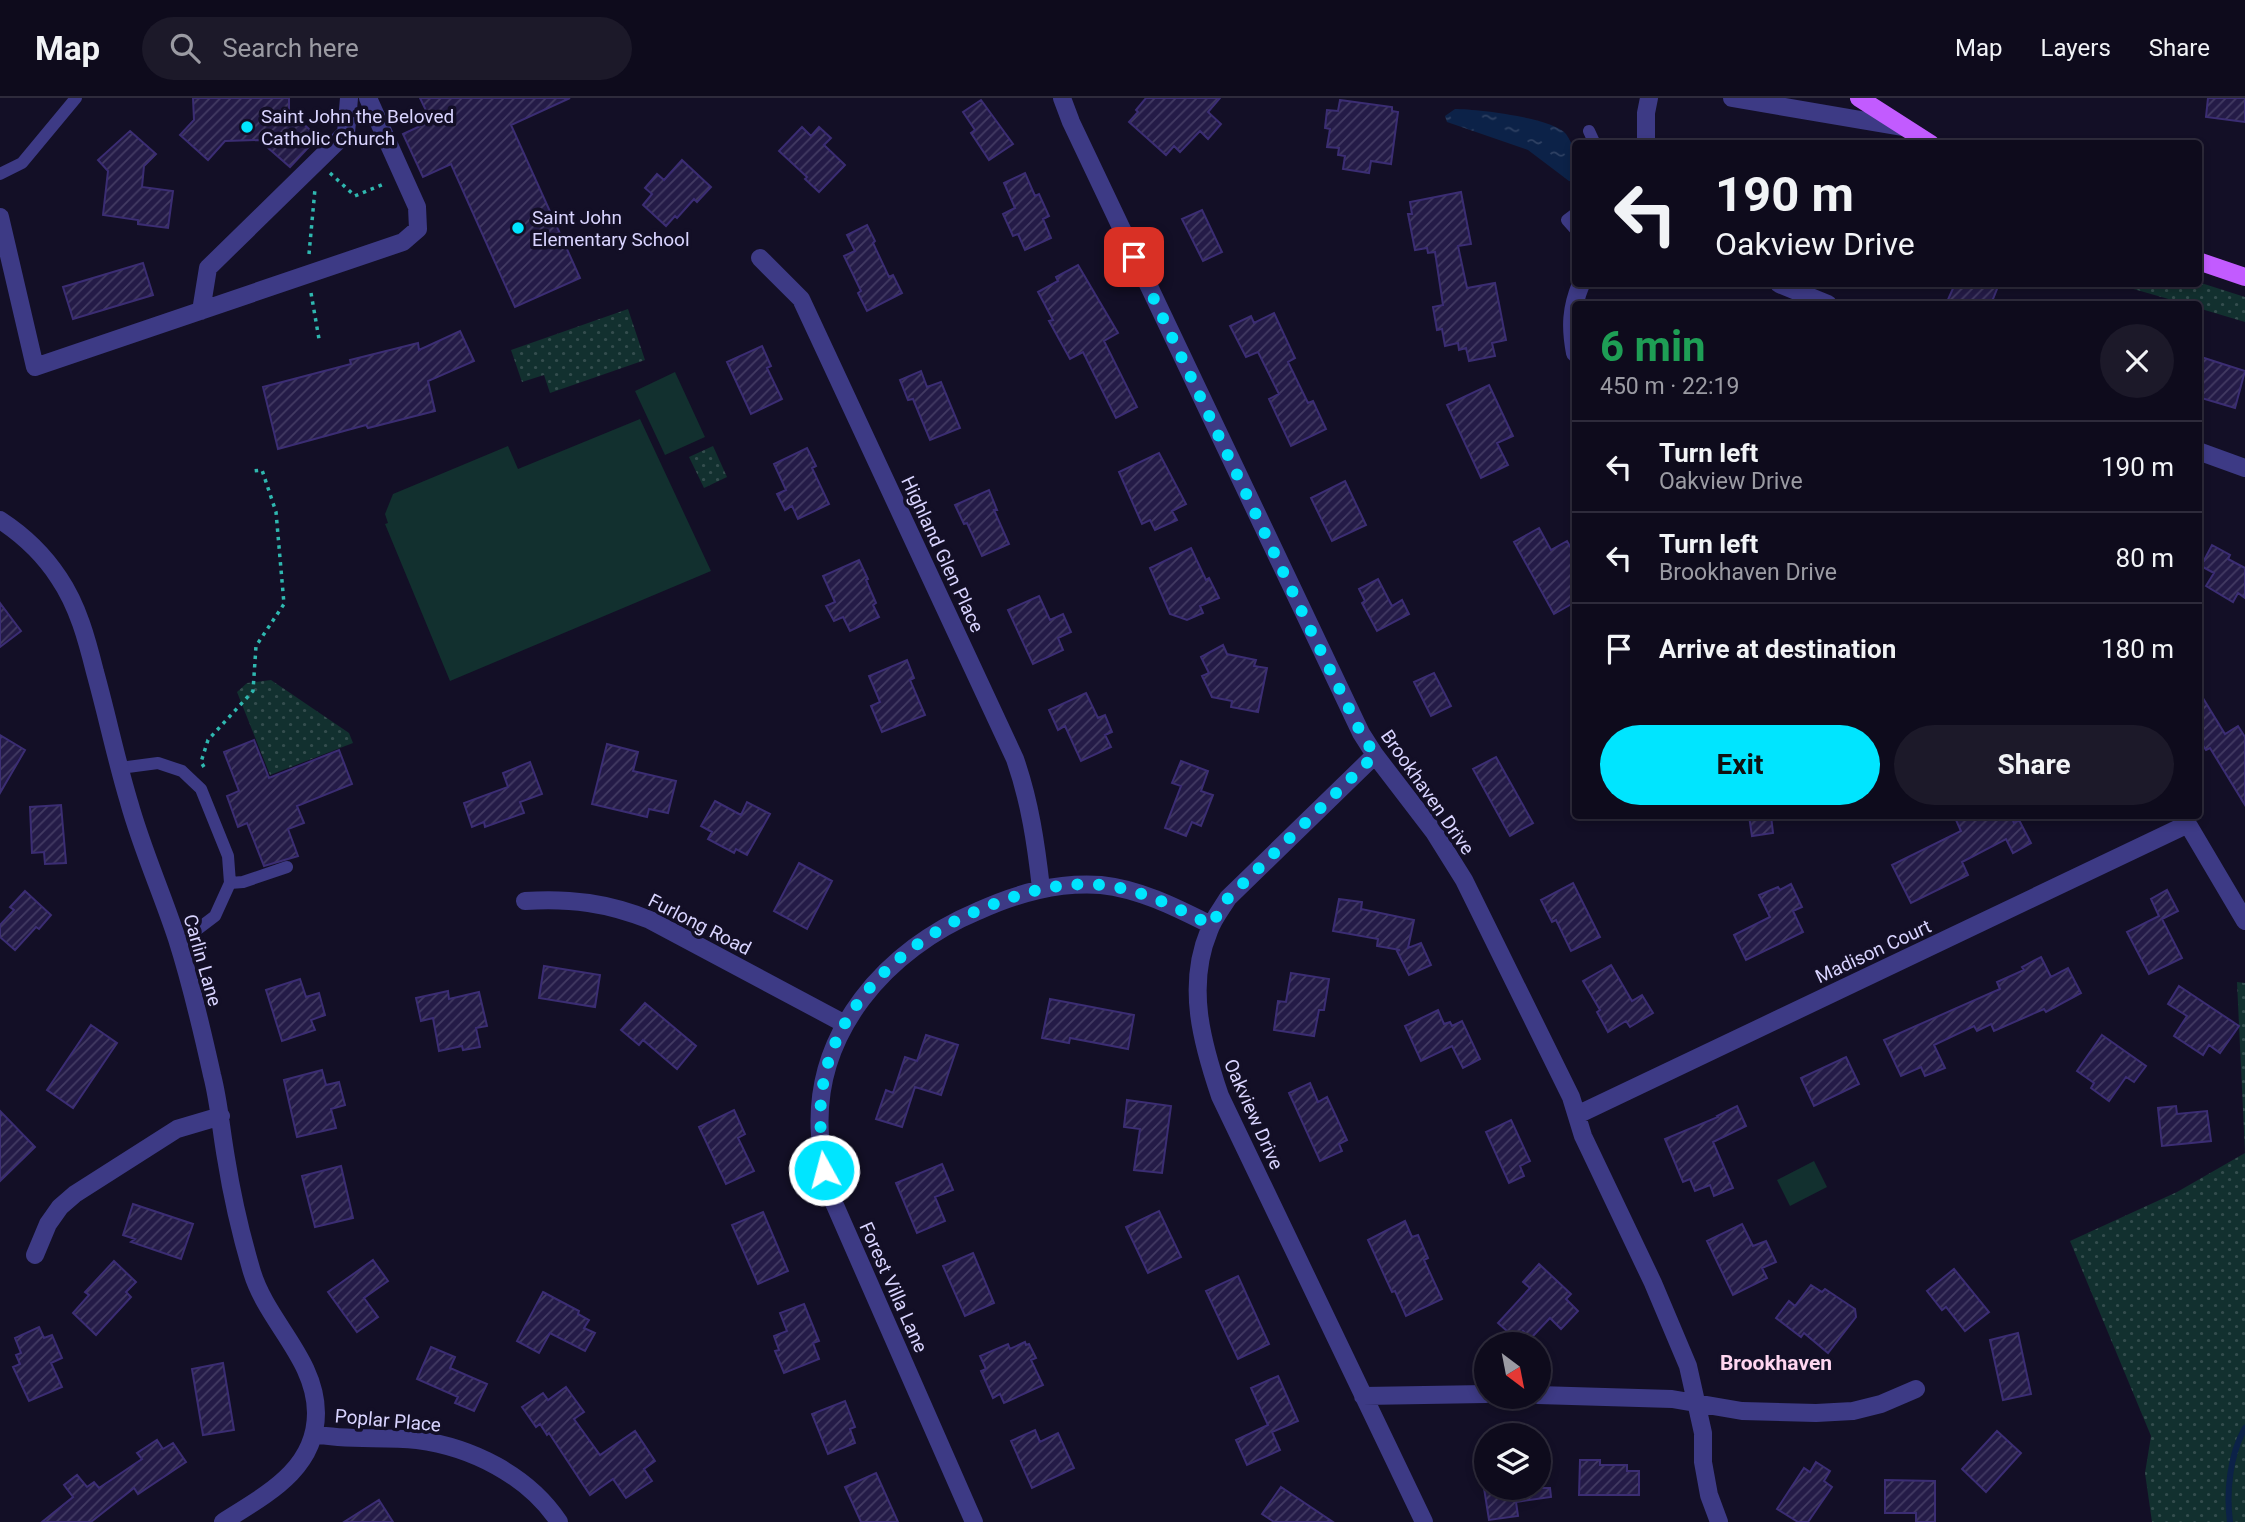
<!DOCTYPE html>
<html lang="en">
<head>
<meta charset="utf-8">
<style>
	body { margin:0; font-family:Roboto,sans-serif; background:#1c1929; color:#f1f3f6; height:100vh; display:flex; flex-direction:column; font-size:26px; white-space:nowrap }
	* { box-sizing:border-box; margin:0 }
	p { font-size:23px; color:#9b9ba3 }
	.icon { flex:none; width:38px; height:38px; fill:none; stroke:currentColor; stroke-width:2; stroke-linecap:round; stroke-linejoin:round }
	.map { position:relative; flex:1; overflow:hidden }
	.side { position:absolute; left:1572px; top:203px; width:630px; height:518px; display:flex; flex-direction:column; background:#0e0b1c; border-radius:7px; box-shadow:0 4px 10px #0003,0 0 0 2px #2e2b3b }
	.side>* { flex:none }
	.top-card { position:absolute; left:1572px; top:42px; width:630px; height:147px; border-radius:7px; box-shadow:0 4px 10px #0003,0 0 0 2px #2e2b3b; background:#0e0b1c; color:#f1f3f6; overflow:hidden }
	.needle { width:46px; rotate:148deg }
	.buttons { position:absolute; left:1474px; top:1234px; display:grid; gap:14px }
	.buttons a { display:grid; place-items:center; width:77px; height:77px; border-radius:50%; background:#0e0b1c; box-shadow:0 4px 10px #0003,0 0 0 2px #2e2b3b; font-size:35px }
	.pin { position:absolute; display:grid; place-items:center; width:60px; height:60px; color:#fff; margin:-30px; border-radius:14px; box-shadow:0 4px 10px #0006 }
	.me { position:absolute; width:77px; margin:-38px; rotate:353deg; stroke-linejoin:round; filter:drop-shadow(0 0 5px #0008) }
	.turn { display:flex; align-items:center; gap:24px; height:147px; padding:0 28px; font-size:32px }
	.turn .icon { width:91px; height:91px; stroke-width:2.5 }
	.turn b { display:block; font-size:49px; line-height:60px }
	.round { display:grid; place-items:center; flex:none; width:74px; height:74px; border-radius:37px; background:#1c1929 }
	.overview { display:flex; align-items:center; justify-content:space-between; height:119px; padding:0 28px }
	h1 { font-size:42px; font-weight:700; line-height:52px; color:#1e9e55 }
	.button { display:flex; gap:14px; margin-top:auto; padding:14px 28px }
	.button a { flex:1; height:80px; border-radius:42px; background:#00e5ff; color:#111; font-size:28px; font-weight:700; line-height:80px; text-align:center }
	.button a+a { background:#1c1929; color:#f1f3f6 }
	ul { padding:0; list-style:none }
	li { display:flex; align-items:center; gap:21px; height:91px; padding:0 28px; border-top:2px solid #2e2b3b }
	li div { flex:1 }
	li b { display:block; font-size:26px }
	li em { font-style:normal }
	header { display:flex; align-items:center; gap:42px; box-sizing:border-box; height:98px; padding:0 35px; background:#0e0b1c; border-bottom:2px solid #2e2b3b }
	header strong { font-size:33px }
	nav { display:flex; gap:38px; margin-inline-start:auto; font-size:24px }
	.search { width:490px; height:63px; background:#1c1929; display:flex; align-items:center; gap:18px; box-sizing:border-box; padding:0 24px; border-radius:38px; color:#9b9ba3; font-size:26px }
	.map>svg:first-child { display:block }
</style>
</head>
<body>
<header>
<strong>Map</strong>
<div class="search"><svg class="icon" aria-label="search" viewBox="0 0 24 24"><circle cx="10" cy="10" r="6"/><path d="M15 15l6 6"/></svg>Search here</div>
<nav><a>Map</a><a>Layers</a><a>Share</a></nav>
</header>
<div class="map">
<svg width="2245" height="1424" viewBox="0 0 2245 1424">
	<defs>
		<pattern id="grass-dots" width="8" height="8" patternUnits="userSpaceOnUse" patternTransform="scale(1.75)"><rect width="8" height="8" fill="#12302f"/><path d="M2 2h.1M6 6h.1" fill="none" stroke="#344d4e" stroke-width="1.8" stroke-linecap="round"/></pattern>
		<pattern id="water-ripples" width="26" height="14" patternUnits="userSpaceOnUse" patternTransform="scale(1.75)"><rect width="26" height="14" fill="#0c2248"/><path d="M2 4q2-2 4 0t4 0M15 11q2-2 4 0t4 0" fill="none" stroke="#2f4163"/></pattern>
		<pattern id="building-hatch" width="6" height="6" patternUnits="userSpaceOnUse" patternTransform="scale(1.75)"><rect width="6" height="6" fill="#241b47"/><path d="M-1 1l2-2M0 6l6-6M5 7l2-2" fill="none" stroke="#433b63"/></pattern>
	</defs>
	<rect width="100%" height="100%" fill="#130f26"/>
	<path fill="url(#grass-dots)" d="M2198,184l47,15v25l-47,-14v-4h-12l-70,-20z
		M628,211l17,51 -95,33 -6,-18 -22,7 -11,-32z
		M713,348l14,31 -23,11 -15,-31z
		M271,582l78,53 4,10 -83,32 -33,-83 10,-9z
		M2237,884l8,1v539h-93l-7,-49 6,-37 -81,-195 107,-49 68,-39z"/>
	<path fill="#12302f" d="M675,274l30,65 -40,18 -30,-64z
		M640,321l71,152 -261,110 -65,-157 3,-1 -3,-9 8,-20 115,-48 10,23z
		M1814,1063l13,26 -37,19 -13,-26z"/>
	<path fill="url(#water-ripples)" d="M1455,11c22,0 99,9 111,25 11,15 9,31 9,48l-6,-1 -41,-31 -81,-28 -2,-6z"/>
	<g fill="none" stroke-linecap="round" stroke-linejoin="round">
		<path stroke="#0c2248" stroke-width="6" d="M2230,1424c-4,-30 0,-68 15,-94"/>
	</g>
	<path fill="url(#building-hatch)" stroke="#3b2d73" stroke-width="2" d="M193,0h96v13l29,26 -28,30 -31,-27 -34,1 -17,19 -28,-25 14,-15z
		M420,0h150l-59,27 69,153 -65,29 -64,-143 -28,13 -20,-43 28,-13z
		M1146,0h74l-12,14 13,12 -13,15 -8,-8 -20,21 -6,-6 -8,9 -37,-33 9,-10 -2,-2z
		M2208,0h37v24l-39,-5z
		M981,2l32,44 -24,16 -18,-27 4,-3 -12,-18z
		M1340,2l52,7v4l6,1 -7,52 -20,-3 -2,12 -26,-4 2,-13 -7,-1 1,-7 -12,-1 3,-18 -5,-1 2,-18 11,1z
		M802,29l9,9 8,-9 12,11 -7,7 21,20 -26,27 -14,-13 2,-2 -28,-26z
		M130,33l26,23 -12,12 -2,21 31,4 -5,37 -30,-4v-4l-35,-5 5,-44 -10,-11z
		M682,62l29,27 -14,15 -3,-3 -17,19 -2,-2 -9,10 -23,-21 9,-11 -7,-6 12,-14 7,6z
		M1025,75l10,23 4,-2 10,22 -6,3 8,19 -26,12 -7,-16 -5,2 -10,-22 12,-6 -11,-25z
		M1461,94l10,52 -13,2 9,42 28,-5 11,57 -14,3 3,13 -26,5 -3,-13 -7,2 -1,-7 -13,3 -3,-17 -5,1 -4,-23 10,-2 -8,-53 -7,1 -1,-5 -12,2 -7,-36h4l-2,-12z
		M1202,112l20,42 -19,9 -21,-42z
		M867,127l8,16 -2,2 16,34 4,-2 9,18 -35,18 -9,-18 3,-2 -17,-35 11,-5 -8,-16z
		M143,165l10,32 -80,24 -10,-32z
		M1078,167l40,68 -14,8 33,66 -21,11 -33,-66 -13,7 -21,-38 4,-1 -15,-28 20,-11 -2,-4z
		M1955,186h44l-8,20h-45z
		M1274,215l21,45 -7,4 20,41 5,-2 13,28 -35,17 -22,-47 10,-5 -21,-42 -12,5 -16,-31 21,-10 3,7z
		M460,233l14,30 -46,20 7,30 -67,17 -2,-3 -88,24 -15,-62 88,-23 -1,-4 68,-17 1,7z
		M762,248l9,20 -4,2 15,31 -31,15 -24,-52z
		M2198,258l47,15 -10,37 -37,-11z
		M921,273l6,16 14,-5 19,46 -30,12 -17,-41 -5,1 -8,-20z
		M1489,287l24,51 -16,7 11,22 -27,13 -34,-73z
		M807,350l9,18 -4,2 17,36 -31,15 -6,-13 -7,4 -8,-16 9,-4 -12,-26z
		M1159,355l27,51 -14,7 5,9 -22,10 -5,-10 -8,4 -23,-52z
		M1345,383l21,44 -34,16 -21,-43z
		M989,392l8,20h-3l15,34 -27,12 -15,-33 -3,1 -9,-19z
		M1539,430l12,22 16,-9 8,14v47l-21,12 -40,-72z
		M2212,447l18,10 -2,4 17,9v30l-7,-5 -5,9 -27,-16 8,-13 -13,-7z
		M1191,450l15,32 3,-2 10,20 -19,8 3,7 -16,7 -17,-6 -20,-46z
		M859,462l9,19 -2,1 10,23 -3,2 6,12 -29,14 -7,-14 -9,4 -8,-15 9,-4 -12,-26z
		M1378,481l14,27 10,-6 7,14 -32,17 -15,-28 3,-2 -6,-12z
		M1039,498l11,24 13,-6 8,18 -13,6 5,12 -30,14 -25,-54z
		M0,505l21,28 -21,16z
		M1223,547l4,9 29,6 -2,6 13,2 -9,44 -27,-5 1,-6 -20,-4 -10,-21 7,-3 -8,-16z
		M907,562l7,18 -4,2 15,35 -43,17 -11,-26 9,-4 -11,-26z
		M1434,575l17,33 -20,10 -17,-34z
		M2198,592l27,44 13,-8 7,11v68l-35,-57 -4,2 -8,-12z
		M1086,595l12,25 7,-3 7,17 -7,3 6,12 -30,14 -16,-35 -7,4 -9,-20z
		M0,637l25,15 -25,43z
		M254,642l15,38 70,-28 13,34 -55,22 7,17 -16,6 10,27 -34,10 -17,-43 -9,4 -11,-31 12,-5 -15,-39z
		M607,646l31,8 -5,19 43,10 -8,32 -19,-4 -2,8 -55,-13z
		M1496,659l37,66 -23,13 -37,-67z
		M1181,663l27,10 -7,20 12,4 -12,31 -9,-4 -6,14 -21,-8 16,-42 -9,-3z
		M530,664l12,32 -22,8 4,11 -39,14 -1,-5 -12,5 -8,-24 44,-16 -5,-14z
		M715,703l26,14 6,-13 23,12 -23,41 -11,-6 -2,4 -26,-14 4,-7 -11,-6z
		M61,707l5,58 -21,1 -1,-12 -12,1 -2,-46z
		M1749,718h22l2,17 -21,3z
		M1965,718h46l3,7 5,-3 12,23 -18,10 -7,-14 -44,23 6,13 -57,28 -19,-38 69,-34 -5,-11z
		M799,765l33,18 -25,48 -33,-18z
		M1573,785l27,54 -29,14 -15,-31 -4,2 -11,-22z
		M1791,786l11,23 -9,4 10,21 -57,28 -12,-25 36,-18 -11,-22 19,-8 2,3z
		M2167,792l11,21 -16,8 20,39 -33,16 -22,-42 32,-16 -8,-17z
		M25,793l26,24 -12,14 -3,-2 -21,23 -15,-13v-12l14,-15 -4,-3z
		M1339,801l23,3 -1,7 53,11 -6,28 13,-5 10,22 -22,10 -12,-24 3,-1 -23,-4 1,-7 -45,-8z
		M2041,859l10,20 17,-9 13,25 -35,19 -2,-3 -50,22 -3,-7 -14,7 -3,-5 -40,19 11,23 -20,8 -4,-9 -20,9 -17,-36 116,-51 -3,-7 27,-12 -2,-3z
		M1611,867l21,36 10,-6 11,18 -23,14 -4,-6 -18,11 -11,-20 3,-2 -17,-29z
		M544,868l56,9 -5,32 -56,-9z
		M1291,875l38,6 -5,31h-5l-5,26 -40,-6 4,-29 8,1z
		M300,881l6,18 13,-4 6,22 -14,5 4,10 -33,11 -16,-51z
		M2179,888l60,40 -19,27 -11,-8 -6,10 -29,-19 13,-20 -19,-12z
		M448,893l1,8 30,-7 8,34 -11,2 4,19 -17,3 -1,-4 -23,5 -6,-33 -12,3 -5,-23z
		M1050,901l84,16 -6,34 -58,-11 -1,5 -27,-5z
		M645,905l51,43 -19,23 -34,-29 -4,5 -18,-15z
		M1438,912l6,14 6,-2 2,4 10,-5 18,38 -17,9 -11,-22 -31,15 -16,-35z
		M91,927l26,18 -44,65 -26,-18z
		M926,937l32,10 -17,50 -26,-8 -13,40 -26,-8 10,-29 7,3 12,-36 12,4z
		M2102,937l44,31 -12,16 -8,-5 -17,24 -18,-13 3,-5 -17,-12z
		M1846,959l13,27 -45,22 -13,-28z
		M322,972l4,15 13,-3 6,23 -14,4 5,19 -39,9 -13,-57z
		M1310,985l8,19 9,-5 20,43 -8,4 3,7 -22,10 -31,-68z
		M1127,1002l44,6 -9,67 -28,-3 6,-41 -16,-2z
		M1737,1008l9,20 -33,16 20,46 -19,8 -4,-11 -15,6 -5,-12 -7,3 -18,-43 53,-22 -1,-1z
		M2176,1008l1,8 30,-3 4,30 -49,5 -4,-38z
		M734,1012l11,24 -7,4 16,33 -28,13 -27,-57z
		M0,1013l35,36 -35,34z
		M1511,1022l19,41 -10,5 4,10 -15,7 -23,-51z
		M942,1066l11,26 -18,7 10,24 -28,12 -21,-50z
		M341,1068l12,52 -38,9 -13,-51z
		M133,1106l60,20 -12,35 -50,-17 4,-3 -12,-4z
		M1159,1113l22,46 -33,16 -22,-46z
		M763,1114l25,59 -30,13 -26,-59z
		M1405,1123l7,16 6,-2 10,23 -4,2 18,39 -36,17 -11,-25 -3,1 -24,-52z
		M1742,1126l11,22 13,-5 10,21 -14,6 5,10 -34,17 -26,-54z
		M973,1155l21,50 -29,13 -22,-50z
		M373,1162l15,21 -24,17 14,19 -21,15 -29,-40z
		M114,1163l22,21 -10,10 5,5 -35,38 -23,-22 16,-18 -4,-3z
		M1539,1166l32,30 -5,5 12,12 -17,18 -11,-11 -19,20 -8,-7 -7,8 -18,-16 32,-35 -7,-6z
		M1954,1171l35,43 -24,19 -19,-24 -4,3 -15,-19z
		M1238,1178l31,68 -31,15 -32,-68z
		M1811,1187l11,7 3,-3 30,20 1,8 -28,36 -24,-20 -3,4 -25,-19 13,-17 6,5z
		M543,1194l36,19 -1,3 11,6 -5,8 11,5 -10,18 -35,-18 -11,20 -22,-12z
		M804,1206l15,37 -6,2 6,16 -35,14 -9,-22 4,-1 -5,-14 13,-5 -7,-18z
		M39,1229l5,11 8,-3 10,23 -11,5 11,24 -33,14 -16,-34 7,-3 -4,-9 5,-2 -6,-15z
		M2018,1235l13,61 -28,6 -13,-60z
		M1025,1244l1,3 3,-1 7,14 -5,2 12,25 -39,18 -4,-9 -7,4 -12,-27 5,-2 -6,-13 28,-12 2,5z
		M431,1249l24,10 -5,11 37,16 -13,27 -19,-8 3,-6 -41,-18z
		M223,1265l11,67 -31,5 -11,-66z
		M1278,1278l20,45 -26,11 8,18 -33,15 -11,-25 32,-15 -17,-37z
		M566,1289l18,25 -10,7 26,36 35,-24 20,30 -11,8 8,12 -26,17 -13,-19 -23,16 -41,-62 -2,2 -7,-11 -4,3 -14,-20 21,-14 5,7z
		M845,1303l10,26 -5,2 5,14 -27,11 -16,-40z
		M1035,1332l5,12 18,-9 16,35 -42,20 -21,-47z
		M1997,1333l24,22 -35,39 -24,-23z
		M157,1342l6,9 10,-6 13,19 -48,32 -4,-6 -43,34h-49l31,-25 -9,-12 13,-10 10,12 7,-5 5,6 43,-29 -5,-6z
		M1580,1362h20v5h27v6h12v24h-60z
		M1816,1364l14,9 -6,10 8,6 -24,35h-10l-21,-13 27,-41 6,4z
		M876,1375l22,49h-37l-16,-35z
		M1885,1382l50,1v41h-19v-9h-31z
		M1281,1389l52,35h-59l-12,-8z
		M1484,1390h66l1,9 -35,5 2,14 -29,4z
		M379,1402l14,22h-49z"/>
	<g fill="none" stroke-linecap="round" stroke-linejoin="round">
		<path stroke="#2fb8b0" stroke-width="3.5" stroke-dasharray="3.5 5" stroke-linecap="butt" d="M330,75l25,23 31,-13
			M309,156l6,-65
			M311,195l8,46
			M204,669l-3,-5 7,-22 45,-49 3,-45 28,-42 -8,-92 -14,-42 -9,1"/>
		<path stroke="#3d3a85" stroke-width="12" d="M1589,33l6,13
			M0,76l22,-11 54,-65
			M1575,116l-8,6 8,9
			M120,670l38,-5 24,8 19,18 27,67 2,27 -15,33 -37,28
			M230,785l13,-1 44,-15"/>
		<path stroke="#3d3a85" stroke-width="18" d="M1062,0l9,24 290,611 14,22 59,77 30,48 107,217 12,39 70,147 35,83 15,67v29l6,33 10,27
			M1732,0l170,29
			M1646,46v-31l3,-15
			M0,119l35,150 368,-125 15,-13 -1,-22 -49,-109
			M760,160l41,41 214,460c15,43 21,85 26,129
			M1779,186l49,20
			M201,213l7,-43 138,-135 3,-35
			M1575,255c-5,-26 -4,-45 6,-69
			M2198,353l47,17
			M0,422c23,15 44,35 59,58 19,28 28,62 36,94 12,43 21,87 34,130 13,47 33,91 48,137 14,44 25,91 35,136 7,27 9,55 14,83 6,38 15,77 26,114 15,50 64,87 64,141 0,57 -51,82 -93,109
			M1375,657l-147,143c-6,10 -15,21 -19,33 -23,55 -7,112 11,165l204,426
			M2183,718l62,105
			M525,803c45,-3 83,2 125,19l195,104
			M1577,1017l611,-291
			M35,1157l13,-31 12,-17 15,-13 102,-65 44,-13
			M1538,1297l134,4 70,12 74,2 37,-2 28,-7 35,-15
			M1363,1298l123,-2
			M314,1336c34,7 68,2 103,6 54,7 111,35 142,82
			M974,1424l-140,-319c-7,-22 -12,-44 -14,-68 -7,-103 67,-186 158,-224 40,-18 79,-29 123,-26 39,4 76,23 110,40"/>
		<path stroke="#c25bff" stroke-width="18" d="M1859,0l72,46
			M2198,163l47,16"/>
	</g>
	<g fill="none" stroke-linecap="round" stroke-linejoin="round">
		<path stroke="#00e5ff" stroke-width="12" stroke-dasharray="0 21.6" d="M824,1072c-2,-24 -5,-46 -3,-69 7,-90 79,-158 158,-191 40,-17 79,-29 123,-25 39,4 75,23 109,40l17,-27 147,-143 -14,-22 -49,-100 -178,-376"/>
	</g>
	<g fill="#00e5ff" stroke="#130f26" stroke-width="2.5">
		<circle cx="247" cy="29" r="7"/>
		<circle cx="518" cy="130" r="7"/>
	</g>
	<g text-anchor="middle" stroke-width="7" stroke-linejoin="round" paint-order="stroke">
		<g font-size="19" fill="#d9d4ff" stroke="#130f26" text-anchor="start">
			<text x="261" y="25">Saint John the Beloved<tspan x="261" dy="22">Catholic Church</tspan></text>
			<text x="532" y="126">Saint John<tspan x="532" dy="22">Elementary School</tspan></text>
		</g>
		<g font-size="19" fill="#d9d4ff" stroke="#130f26">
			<text transform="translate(943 456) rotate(65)" y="7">Highland Glen Place</text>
			<text transform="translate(1428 694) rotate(55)" y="7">Brookhaven Drive</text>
			<text transform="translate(700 826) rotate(27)" y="7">Furlong Road</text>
			<text transform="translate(1873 853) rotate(-25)" y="7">Madison Court</text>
			<text transform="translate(203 862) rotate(74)" y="7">Carlin Lane</text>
			<text transform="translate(1254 1016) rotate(66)" y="7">Oakview Drive</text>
			<text transform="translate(894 1189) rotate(66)" y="7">Forest Villa Lane</text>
			<text transform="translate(388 1322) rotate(5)" y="7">Poplar Place</text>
		</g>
		<g font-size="21" font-weight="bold" fill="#ffd6f0" stroke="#130f26">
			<text x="1776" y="1272">Brookhaven</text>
		</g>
	</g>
</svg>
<div class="buttons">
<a><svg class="needle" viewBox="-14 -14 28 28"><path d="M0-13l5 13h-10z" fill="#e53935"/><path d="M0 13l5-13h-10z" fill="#9b9ba3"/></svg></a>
<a><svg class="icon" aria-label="layers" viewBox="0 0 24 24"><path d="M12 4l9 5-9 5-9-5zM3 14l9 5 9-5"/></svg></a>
</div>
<div class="pin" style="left:1134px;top:159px;background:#d93025"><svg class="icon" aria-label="arrive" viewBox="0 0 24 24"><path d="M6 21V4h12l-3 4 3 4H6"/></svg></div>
<svg class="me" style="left:824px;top:1072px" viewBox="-20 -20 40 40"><circle r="17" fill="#00e5ff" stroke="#fff" stroke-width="3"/><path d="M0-11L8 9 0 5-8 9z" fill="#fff"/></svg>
<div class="top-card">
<div class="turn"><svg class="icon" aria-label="left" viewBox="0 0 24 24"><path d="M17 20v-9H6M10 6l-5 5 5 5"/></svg><div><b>190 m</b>Oakview Drive</div></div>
</div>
<section class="side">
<div class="overview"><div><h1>6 min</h1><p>450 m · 22:19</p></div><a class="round"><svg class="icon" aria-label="close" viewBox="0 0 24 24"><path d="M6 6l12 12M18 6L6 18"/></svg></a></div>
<ul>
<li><svg class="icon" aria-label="left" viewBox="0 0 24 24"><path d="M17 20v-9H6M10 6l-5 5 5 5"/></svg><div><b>Turn left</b><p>Oakview Drive</p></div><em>190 m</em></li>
<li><svg class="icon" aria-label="left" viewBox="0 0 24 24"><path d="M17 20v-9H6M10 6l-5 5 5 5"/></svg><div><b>Turn left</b><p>Brookhaven Drive</p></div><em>80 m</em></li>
<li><svg class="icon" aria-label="arrive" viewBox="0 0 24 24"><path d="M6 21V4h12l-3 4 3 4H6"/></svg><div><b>Arrive at destination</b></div><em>180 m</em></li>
</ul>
<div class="button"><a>Exit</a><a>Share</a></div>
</section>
</div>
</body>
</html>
